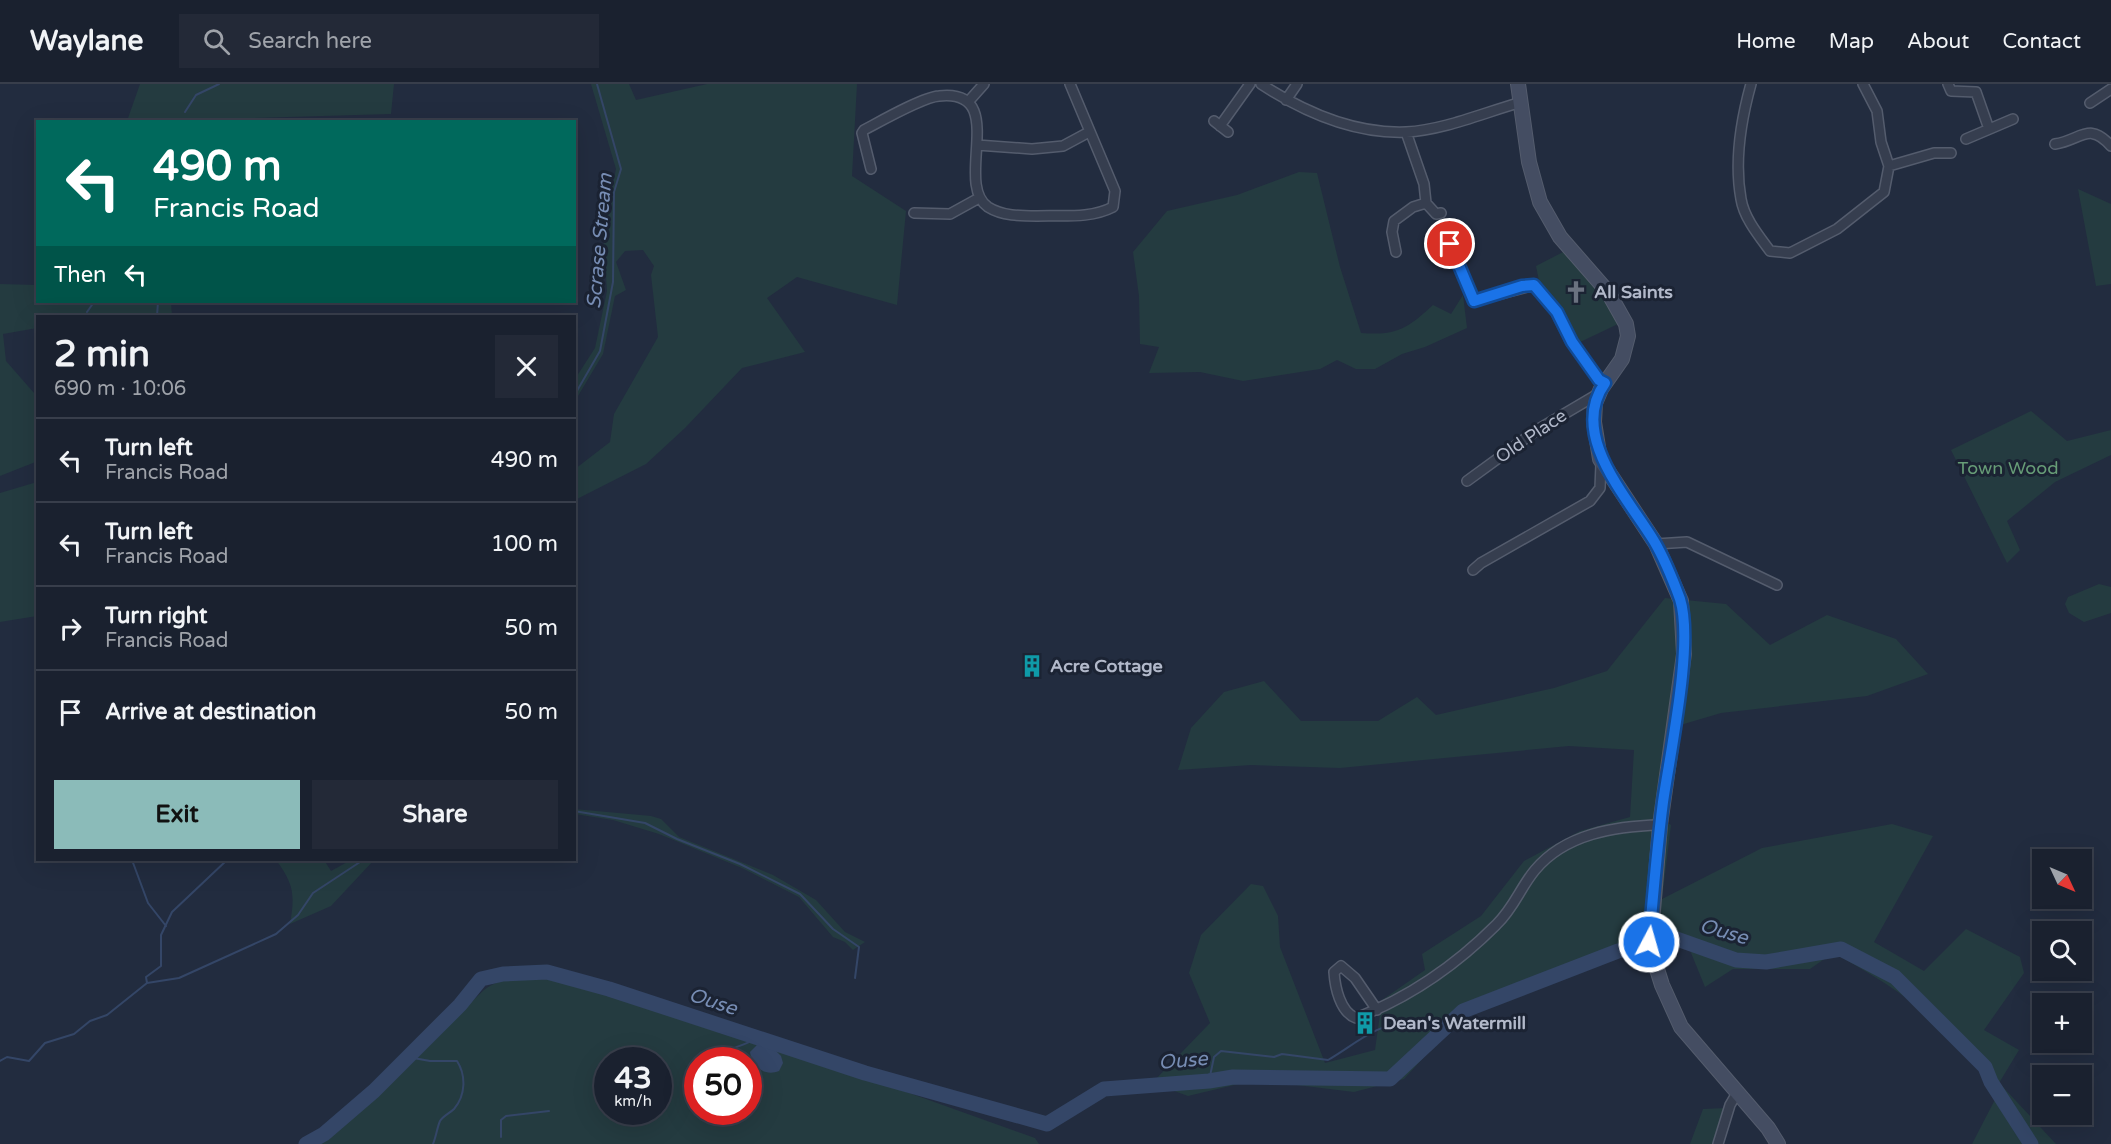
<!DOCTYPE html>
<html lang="en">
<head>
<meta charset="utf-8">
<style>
	body { margin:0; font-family:"Varela Round",sans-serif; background:#232937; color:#f1f3f6; height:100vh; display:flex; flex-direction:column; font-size:22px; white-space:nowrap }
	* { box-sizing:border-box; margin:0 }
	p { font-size:20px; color:#9fa3aa }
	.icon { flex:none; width:33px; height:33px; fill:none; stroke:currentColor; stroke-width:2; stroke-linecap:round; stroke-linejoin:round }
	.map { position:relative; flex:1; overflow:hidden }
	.details { position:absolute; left:36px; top:231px; width:540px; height:546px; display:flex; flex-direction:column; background:#1a212f; border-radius:0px; box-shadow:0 6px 24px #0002,0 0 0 2px #383e4b }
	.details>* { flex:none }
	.top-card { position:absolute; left:36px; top:36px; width:540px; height:183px; border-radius:0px; box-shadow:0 6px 24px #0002,0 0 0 2px #383e4b; background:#00695c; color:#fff; overflow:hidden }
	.needle { width:39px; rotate:134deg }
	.controls { position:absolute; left:2032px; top:765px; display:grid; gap:12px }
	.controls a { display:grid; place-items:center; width:60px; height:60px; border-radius:0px; background:#1a212f; box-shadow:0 6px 24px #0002,0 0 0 2px #383e4b; font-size:30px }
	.speed { position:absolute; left:594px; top:963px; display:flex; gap:12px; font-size:30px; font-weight:700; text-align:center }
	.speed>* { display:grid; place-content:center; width:78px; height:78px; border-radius:50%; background:#1a212f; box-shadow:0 6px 24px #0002,0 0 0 2px #383e4b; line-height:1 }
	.speed small { font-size:15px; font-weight:400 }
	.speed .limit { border:9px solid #d22; background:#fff; color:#111 }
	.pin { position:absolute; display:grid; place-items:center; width:51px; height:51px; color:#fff; margin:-26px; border:3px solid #fff; border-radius:50%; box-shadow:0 2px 6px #0007 }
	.me { position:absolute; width:66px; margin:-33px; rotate:6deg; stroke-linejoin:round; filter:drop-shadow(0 0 4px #0008) }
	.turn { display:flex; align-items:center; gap:21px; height:126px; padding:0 18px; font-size:27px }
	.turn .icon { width:78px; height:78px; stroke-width:2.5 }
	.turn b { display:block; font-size:42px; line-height:51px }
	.then { display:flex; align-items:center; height:57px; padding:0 18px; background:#0003; gap:12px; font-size:22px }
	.round { display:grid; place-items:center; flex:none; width:63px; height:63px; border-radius:0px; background:#232937 }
	.headline { display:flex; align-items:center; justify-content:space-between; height:102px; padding:0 18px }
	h1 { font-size:36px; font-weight:700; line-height:45px }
	.cta { display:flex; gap:12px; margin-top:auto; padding:12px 18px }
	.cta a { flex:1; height:69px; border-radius:0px; background:#8bbbb9; color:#111; font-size:24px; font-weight:700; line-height:69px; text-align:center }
	.cta a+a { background:#232937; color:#f1f3f6 }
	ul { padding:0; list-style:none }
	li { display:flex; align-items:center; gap:18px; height:84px; padding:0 18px; border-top:2px solid #383e4b }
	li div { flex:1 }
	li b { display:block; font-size:22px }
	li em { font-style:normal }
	header { display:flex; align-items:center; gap:36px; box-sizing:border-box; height:84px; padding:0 30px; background:#1a212f; border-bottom:2px solid #383e4b }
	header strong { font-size:28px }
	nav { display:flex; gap:33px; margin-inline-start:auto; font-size:21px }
	.search { width:420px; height:54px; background:#232937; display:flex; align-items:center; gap:15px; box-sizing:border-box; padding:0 21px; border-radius:0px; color:#9fa3aa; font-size:22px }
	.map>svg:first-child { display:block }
</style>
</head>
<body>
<header>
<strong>Waylane</strong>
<div class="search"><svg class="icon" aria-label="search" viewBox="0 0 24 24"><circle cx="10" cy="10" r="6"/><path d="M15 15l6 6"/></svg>Search here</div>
<nav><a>Home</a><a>Map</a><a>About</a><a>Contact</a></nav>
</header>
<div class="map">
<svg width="2111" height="1060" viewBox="0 0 2111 1060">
	<rect width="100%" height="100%" fill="#222c3f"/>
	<path fill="#243b40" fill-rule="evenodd" d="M140,0h254l-3,30 -173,5 -1,3 -90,-1z
		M591,0h38l7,16 71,-16h150l-5,92 54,35 -9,94 -100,-28 -30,21 38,54 -63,16 -57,60 -39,36 -71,36v-31l35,-27 4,-28 44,-77 -7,-62 3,-9 -11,-16 -18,1 -9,11 10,28 -11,6 -12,58 -28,47v-22l20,-31 12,-57 -4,-61 13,-61z
		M1299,88l18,1 23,94 21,66c36,3 47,-5 72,-28l18,9 12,-19 4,33 -42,19 -23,7 -27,15h-19l-19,-9 -17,9 -77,12 -43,-9 -51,1 10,-26 -19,-3 -1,-48 -6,-44 34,-41 70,-16z
		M2078,105l33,15v80l-15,2z
		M1565,167l39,46 14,27 -42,20 -35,-53 -5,-25z
		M0,200l37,1 1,17h133l1,14h-134l-1,12 -34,6 3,27 28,32h3l1,68 -38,15z
		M2031,327l36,30 44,-11v25l-56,27 -48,39 13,29 -13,13 -56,-113z
		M37,398v134l-37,6v-129z
		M2099,500l12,3v26l-27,9 -15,-9 -4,-9 3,-7z
		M1665,514l61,6 44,41 57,-30 69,24 32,35 -61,22 -146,17 -54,16 -12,87 16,9 -9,74 100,-51 130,-24 41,12 -59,106 50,29 42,-42 54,28 4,16 -40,57 35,20 -20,33c-47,-55 -103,-97 -166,-130l-23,16h-77l-28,18 -18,-44 -48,6 -182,72 -53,58 -50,13 -99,-12 -67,16 -36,-13 58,-60 -21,-50 12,-38 50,-51 12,2 15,30 2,31 45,116 50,-13 7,-50 43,-30 -3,-16 59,-38 43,-55 56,-30 50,-14 4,-67 -65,-4 -229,22 -89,-3 -73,5 13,-42 33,-36 40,-11 37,40h77l39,-24 19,18 118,-27 53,-17z
		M574,725l77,7 10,3 18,18 94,38 43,25 29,32 20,10 -12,8 -8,-8 -12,-5 -34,-40 -57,-29 -83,-34 -46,-14 -38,-6z
		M276,776h48l7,11 20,-11h23l-43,46 -41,18c5,-29 4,-40 -14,-64z
		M548,892l174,50 313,112 4,6h-720l7,-4 158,-150c20,-15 41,-13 64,-14zM608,976h50v52h-50zM698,976h50v52h-50z
		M2002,1002l54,58h-84z
		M1726,1024l-2,36h-34l13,-35z"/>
	<path fill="#344667" d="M757,961h13l11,11 2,7 -4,8c-15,6 -27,-5 -29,-19z"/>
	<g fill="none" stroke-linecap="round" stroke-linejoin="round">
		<path stroke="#344667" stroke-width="2" d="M185,28l11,-17 23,-11
			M87,228l7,-10
			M157,232l1,-14
			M574,312l26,-45 13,-69 1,-90 7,-23 -24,-85
			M574,727l71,12 32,16 63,25 60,30 33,35 26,18 -4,31
			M132,776l16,43 18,23
			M147,899l32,-5 97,-44 22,-19 15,-22 50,-33
			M722,970c11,-8 24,-8 36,-17
			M408,973l22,4h27c9,14 9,34 -3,48 -4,4 -11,7 -14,12 -3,7 -4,16 -7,23
			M0,977l7,-4 22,4 16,-18 29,-9 16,-13 17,-6 40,-32 -1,-6 15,-11v-31l11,-23 55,-52
			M1209,997l5,-24 7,-6 53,6 8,-3 46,6c26,-15 50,-38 83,-38 13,0 25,3 37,3
			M691,1020l7,-14
			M501,1053v-17l5,-4 43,-5"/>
		<path stroke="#344667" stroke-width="15" d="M306,1060l18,-10 50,-43 86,-86 21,-26 22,-5 44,-2 62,17 256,84 182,51 57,-35 105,-8 24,-4 157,2 73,-68 155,-60 56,-13 62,22 30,2 75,-13 54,28 90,90 6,15 40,62"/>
		<g stroke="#545c6d" stroke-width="12">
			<path id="minor" d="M1261,0c43,28 93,50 145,48 39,-2 79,-20 116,-30
				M1751,0c-10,36 -17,77 -10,115 3,19 18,37 29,52l20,2 47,-24 47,-37 5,-26 -8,-24 -4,-31 -14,-27
				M1948,0l3,7 25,1 13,37
				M1286,16l11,-16
				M968,18l16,-18
				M2090,19l21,-14
				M1214,37l14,11
				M1220,42l30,-42
				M1406,48l18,52 2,19 10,11 5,-1
				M1966,55l47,-20
				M2055,60c26,-4 34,-23 56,2
				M977,61l55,4 31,-3 26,-14
				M1889,82l45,-13h17
				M871,85l-9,-36 2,-3c17,-9 59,-33 75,-34 71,-8 14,87 49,111 14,9 33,9 49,9 25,-1 53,3 76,-9l2,-16 -45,-107
				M914,129l36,1 29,-16
				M1450,161l24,56 61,-16 22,27 15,30 27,38 6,3
				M1396,168l-4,-20 2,-11 19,-14 13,-4
				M1467,397l70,-51 61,-36
				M1656,460l31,-2 90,43
				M1473,486l8,-7 109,-62 10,-13 1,-24
				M1377,926l-22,-32 -14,-12 -7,6c1,15 6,40 22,46 52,-20 100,-53 140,-93 18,-17 24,-37 39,-55 30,-36 80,-44 125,-45
				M1718,1060l12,-39 7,-12"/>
		</g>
		<g stroke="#545c6d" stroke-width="16">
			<path id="secondary" d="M1518,0l11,78 11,40 20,35 48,55 18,32 2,12 -6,23 -21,30 -6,14 -1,19 6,37 56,85 25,57 3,53 -24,171 -10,122 12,38 19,42 87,101 10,16"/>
		</g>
		<use href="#minor" stroke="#363e4f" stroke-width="9"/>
		<use href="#secondary" stroke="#444d62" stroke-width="14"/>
	</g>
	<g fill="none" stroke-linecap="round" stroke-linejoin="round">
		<g stroke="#114b97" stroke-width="15">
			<path id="route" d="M1450,160l24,57 48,-15 12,-1 23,27 15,30 27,38 6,3c-37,52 23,115 49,158 10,17 19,39 26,58 14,44 -10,154 -17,203 -6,46 -10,93 -14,140"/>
		</g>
		<use href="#route" stroke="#1a73e8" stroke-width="10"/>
	</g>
	<defs>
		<g id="church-bare" transform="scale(1.8)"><path d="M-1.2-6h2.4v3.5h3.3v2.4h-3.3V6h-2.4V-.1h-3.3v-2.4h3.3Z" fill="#6b7280" stroke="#1b2333" stroke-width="2.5" paint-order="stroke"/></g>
		<g id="building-bare" transform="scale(1.8)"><path d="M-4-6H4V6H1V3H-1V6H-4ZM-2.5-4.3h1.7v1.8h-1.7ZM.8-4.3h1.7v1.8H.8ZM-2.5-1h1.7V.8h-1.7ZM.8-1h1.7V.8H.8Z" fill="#0f9aa8" stroke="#1b2333" stroke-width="2.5" paint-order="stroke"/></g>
	</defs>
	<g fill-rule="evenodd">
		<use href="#church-bare" x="1576" y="208"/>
		<use href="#building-bare" x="1032" y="582"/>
		<use href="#building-bare" x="1365" y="939"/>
	</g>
	<g text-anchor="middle" stroke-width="6" stroke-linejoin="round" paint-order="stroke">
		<g font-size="18" font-weight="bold" fill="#b2b9ca" stroke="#1b2333" text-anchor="start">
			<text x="1594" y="214">All Saints</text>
			<text x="1050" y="588">Acre Cottage</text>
			<text x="1383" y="945">Dean's Watermill</text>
		</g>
		<g font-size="18" fill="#b2b9ca" stroke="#1b2333">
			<text transform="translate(1531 352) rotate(-34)" y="6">Old Place</text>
		</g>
		<g font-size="18" fill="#679d77" stroke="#1b2333">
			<text x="2008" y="390">Town Wood</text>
		</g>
		<g font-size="20" font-style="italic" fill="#778db4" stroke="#1b2333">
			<text transform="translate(599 157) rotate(-85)" y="7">Scrase Stream</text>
			<text transform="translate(1724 847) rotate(16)" y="7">Ouse</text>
			<text transform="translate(713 917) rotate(18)" y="7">Ouse</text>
			<text transform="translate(1183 976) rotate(-5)" y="7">Ouse</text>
		</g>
	</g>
</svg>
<div class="controls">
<a><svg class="needle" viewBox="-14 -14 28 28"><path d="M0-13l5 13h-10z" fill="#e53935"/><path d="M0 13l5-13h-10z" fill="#9fa3aa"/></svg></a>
<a><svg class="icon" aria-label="search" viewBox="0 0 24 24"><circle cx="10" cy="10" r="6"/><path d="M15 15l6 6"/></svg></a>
<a>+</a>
<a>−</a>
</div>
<div class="speed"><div>43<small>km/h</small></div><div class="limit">50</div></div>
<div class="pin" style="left:1450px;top:160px;background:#d93025"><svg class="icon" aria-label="arrive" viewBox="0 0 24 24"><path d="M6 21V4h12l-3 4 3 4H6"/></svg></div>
<svg class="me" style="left:1649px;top:858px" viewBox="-20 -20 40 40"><circle r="17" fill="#1a73e8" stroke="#fff" stroke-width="3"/><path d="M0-11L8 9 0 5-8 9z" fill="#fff"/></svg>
<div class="top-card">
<div class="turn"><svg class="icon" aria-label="left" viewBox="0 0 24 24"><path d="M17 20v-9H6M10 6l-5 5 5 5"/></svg><div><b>490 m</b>Francis Road</div></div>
<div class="then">Then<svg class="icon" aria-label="left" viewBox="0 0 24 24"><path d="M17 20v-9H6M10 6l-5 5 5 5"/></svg></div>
</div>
<section class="details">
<div class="headline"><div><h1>2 min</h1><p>690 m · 10:06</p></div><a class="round"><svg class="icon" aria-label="close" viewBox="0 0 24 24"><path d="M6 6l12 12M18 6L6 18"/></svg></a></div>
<ul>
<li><svg class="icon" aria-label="left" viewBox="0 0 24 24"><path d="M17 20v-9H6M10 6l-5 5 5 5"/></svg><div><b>Turn left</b><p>Francis Road</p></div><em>490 m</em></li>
<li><svg class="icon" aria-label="left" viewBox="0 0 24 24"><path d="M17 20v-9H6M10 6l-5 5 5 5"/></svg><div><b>Turn left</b><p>Francis Road</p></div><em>100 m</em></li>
<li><svg class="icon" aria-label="right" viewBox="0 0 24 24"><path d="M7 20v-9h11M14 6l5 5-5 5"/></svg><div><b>Turn right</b><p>Francis Road</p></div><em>50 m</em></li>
<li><svg class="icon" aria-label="arrive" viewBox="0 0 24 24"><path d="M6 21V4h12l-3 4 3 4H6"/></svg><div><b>Arrive at destination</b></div><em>50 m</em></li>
</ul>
<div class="cta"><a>Exit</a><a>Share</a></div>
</section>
</div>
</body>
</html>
